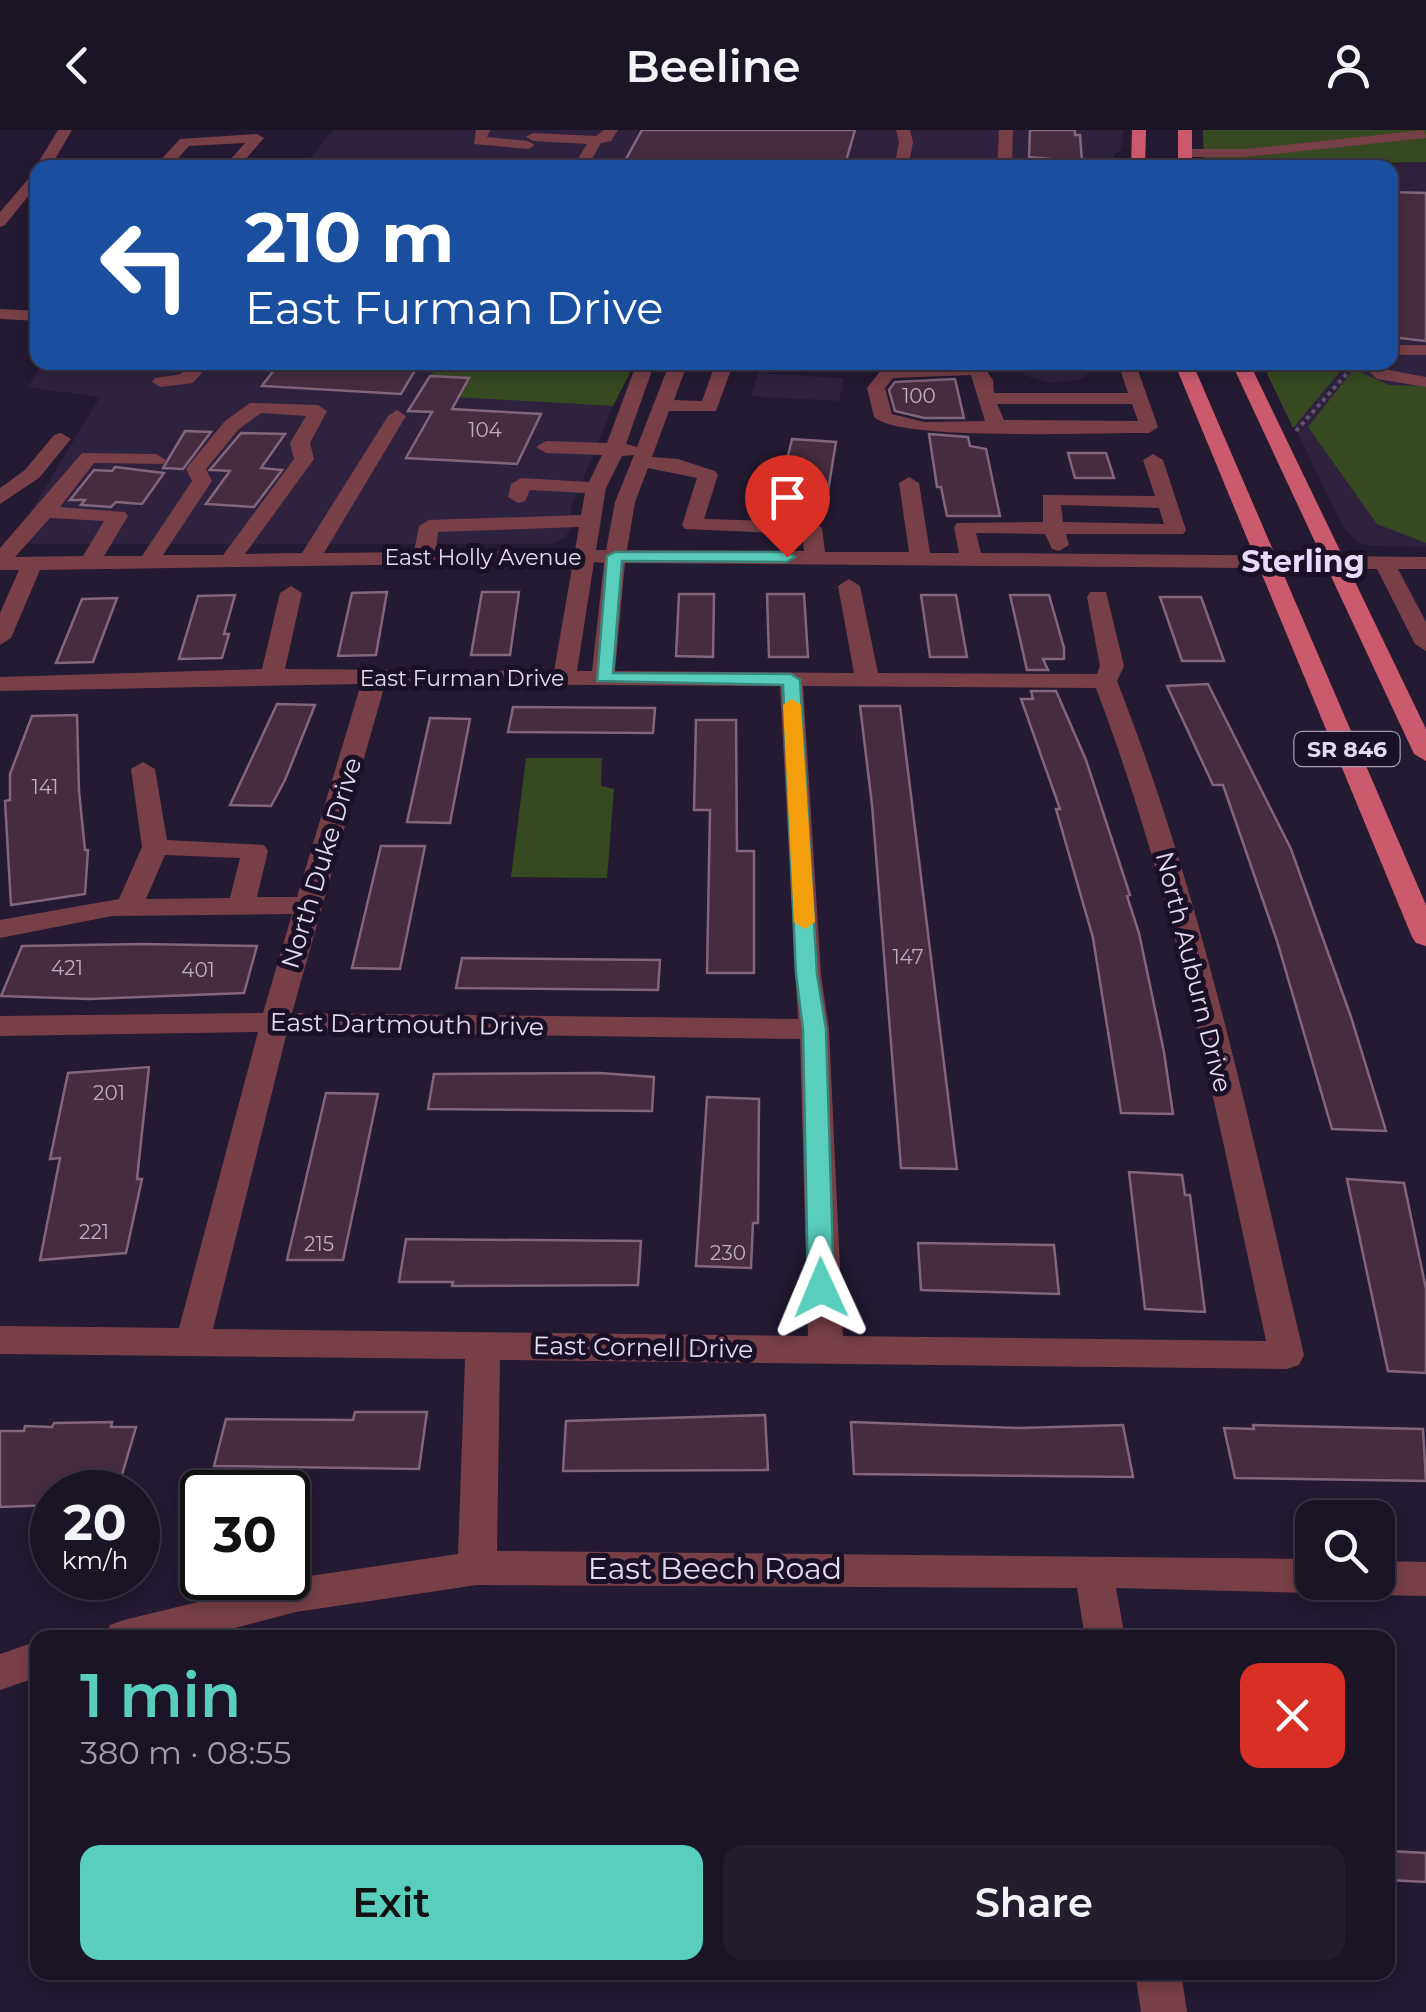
<!DOCTYPE html>
<html lang="en">
<head>
<meta charset="utf-8">
<style>
	body { margin:0; font-family:Montserrat,sans-serif; background:#241d2d; color:#f1f3f6; height:100vh; display:flex; flex-direction:column; font-size:38px; white-space:nowrap }
	* { box-sizing:border-box; margin:0 }
	p { font-size:32px; color:#a09ea7 }
	.icon { flex:none; width:55px; height:55px; fill:none; stroke:currentColor; stroke-width:2; stroke-linecap:round; stroke-linejoin:round }
	.map { position:relative; flex:1; overflow:hidden }
	.panel { position:absolute; left:30px; top:1500px; width:1365px; height:350px; display:flex; flex-direction:column; background:#1b1425; border-radius:20px; box-shadow:0 5px 15px #0003,0 0 0 2px #393342 }
	.panel>* { flex:none }
	.guide { position:absolute; left:30px; top:30px; width:1368px; height:210px; border-radius:20px; box-shadow:0 5px 15px #0003,0 0 0 2px #393342; background:#1a4fa0; color:#fff; overflow:hidden }
	.fabs { position:absolute; left:1295px; top:1370px; display:grid; gap:20px }
	.fabs a { display:grid; place-items:center; width:100px; height:100px; border-radius:20px; background:#1b1425; box-shadow:0 5px 15px #0003,0 0 0 2px #393342; font-size:50px }
	.speed { position:absolute; left:30px; top:1340px; display:flex; gap:20px; font-size:50px; font-weight:700; text-align:center }
	.speed>* { display:grid; place-content:center; width:130px; height:130px; border-radius:50%; background:#1b1425; box-shadow:0 5px 15px #0003,0 0 0 2px #393342; line-height:1 }
	.speed small { font-size:25px; font-weight:400 }
	.speed .limit { border:5px solid #111; border-radius:15px; background:#fff; color:#111 }
	.pin { position:absolute; display:grid; place-items:center; width:85px; height:85px; color:#fff; margin:-102px -42px; border-radius:50% 50% 50% 0; rotate:-45deg; box-shadow:0 0 10px #0007 }
	.pin .icon { rotate:45deg }
	.me { position:absolute; width:110px; margin:-55px; rotate:359deg; stroke-linejoin:round; filter:drop-shadow(0 0 8px #0008) }
	.turn { display:flex; align-items:center; gap:35px; height:210px; padding:0 50px; font-size:45px }
	.turn .icon { width:130px; height:130px; stroke-width:2.5 }
	.turn b { display:block; font-size:70px; line-height:85px }
	.round { display:grid; place-items:center; flex:none; width:105px; height:105px; border-radius:20px; background:#241d2d }
	.overview { display:flex; align-items:center; justify-content:space-between; height:170px; padding:0 50px }
	h1 { font-size:60px; font-weight:600; line-height:75px; color:#5acebd }
	.cta { display:flex; gap:20px; margin-top:auto; padding:20px 50px }
	.cta a { flex:1; height:115px; border-radius:20px; background:#5acebd; color:#111; font-size:40px; font-weight:600; line-height:115px; text-align:center }
	.cta a+a { background:#241d2d; color:#f1f3f6 }
	header { display:flex; justify-content:space-between; align-items:center; height:130px; padding:0 50px; background:#1b1425; font-size:45px; font-weight:600 }
	.map>svg:first-child { display:block }
</style>
</head>
<body>
<header><svg class="icon" aria-label="back" viewBox="0 0 24 24"><path d="M15 5l-7 7 7 7"/></svg>Beeline<svg class="icon" aria-label="person" viewBox="0 0 24 24"><circle cx="12" cy="8" r="4"/><path d="M4 21q1-7 8-7t8 7"/></svg></header>
<div class="map">
<svg width="1426" height="1882" viewBox="0 0 1426 1882">
	<rect width="100%" height="100%" fill="#241a31"/>
	<path fill="#2f223f" d="M333,0h791l-4,21 -6,3 1,14h-813z
		M1426,32v385l-54,-1 -15,-4 -14,-15 -79,-164 126,-1v-194l-70,-1z
		M42,233h397l-19,32 193,11 -42,102v19l-6,11 -14,6h-540l89,-147 -72,-10z
		M999,233h87l6,7 -10,9 -30,4 -26,-7 -10,-9z
		M758,243l86,5 -5,23 -88,-5z"/>
	<path fill="#364921" d="M1203,0h223v32l-222,5z
		M1348,232l-55,66 -31,-65v-1z
		M439,233h196l-22,43 -194,-11z
		M1354,239l35,16 37,1v157l-49,-19 -69,-97z
		M526,628h76l-1,28 13,3 -7,89 -96,-1z"/>
	<path fill="#452d3f" stroke="#82667a" stroke-width="2.5" d="M642,0h213l-11,38h-223z
		M1030,0h45v5h5l2,27 -53,-5z
		M1390,62l36,1v148l-36,-4z
		M280,232h140l-19,32 -139,-8z
		M430,246l39,2 -17,31 89,5 -24,50 -111,-6 26,-46 -24,-1z
		M955,249l9,39h-40l-29,-7 -6,-21 6,-8z
		M185,301l26,1 -28,37 -20,-1z
		M241,303l44,1 -24,34 21,2 -28,37 -48,-3 24,-33 -20,-1z
		M929,304l39,3 2,9 16,3 14,67h-53l-6,-29h-4z
		M792,309l44,3 -11,68 -49,-4z
		M1068,323h38l8,25h-39z
		M115,337l49,6 -22,31 -26,-2 -5,5 -30,-2 4,-5h-15l24,-30 18,1z
		M387,462l-11,63 -38,1 14,-63z
		M482,462h37l-9,63h-39z
		M679,464h35l-1,63 -37,-1z
		M767,464h37l4,63h-39z
		M235,465l-11,39h5l-7,24 -43,1 19,-63z
		M921,465h35l11,62h-37z
		M1010,465h39l15,53v11h-21l5,11h-21z
		M1160,467h41l23,64h-42z
		M117,468l-24,64 -37,1 26,-64z
		M1208,554l83,165 60,168 35,114 -54,-2 -55,-188 -54,-156h-10l-46,-99z
		M1031,561h25l30,69 44,135 -3,1 12,37 25,119 9,62 -52,-1 -28,-175 -37,-129h4l-39,-110h12z
		M277,574l38,1 -30,75 -14,26 -41,-1z
		M860,576h40l57,463 -56,-1 -29,-363z
		M513,577l142,1 -2,25 -145,-1z
		M77,585l2,76 6,59h3l-3,44 -74,11 -6,-104 5,-1v-26l22,-58z
		M430,588l40,1 -20,104 -43,-1z
		M696,590h40l1,131h17v122h-47l3,-163h-16z
		M381,716h44l-25,123 -48,-1z
		M143,814l114,2 -13,47 -155,6 -88,-3 21,-50z
		M462,828l198,2 -2,30 -202,-2z
		M149,937l-12,112h5l-16,74 -86,7 20,-102 -10,1 18,-86z
		M600,943l54,4 -2,34 -224,-2 6,-35z
		M326,963l52,1 -35,166h-56z
		M707,967l52,2 -1,124h-5l-2,45 -55,-2z
		M1129,1042l53,3 3,20h5l15,117 -60,-3z
		M1347,1049l57,4 22,106v84l-38,-2z
		M406,1109l235,2 -3,44 -186,1 1,-4h-54z
		M918,1113l136,2 5,49 -138,-4z
		M355,1282h72l-8,57 -205,-3 12,-47 127,1z
		M765,1285l3,55 -205,1 3,-50z
		M112,1292l-1,5h25l-19,65h-65v13l-52,2v-76h24l1,-5 27,1 2,-4z
		M851,1292l169,6 103,-3 10,52 -279,-3z
		M1253,1295l170,4 3,52 -191,-3 -11,-50 30,1z
		M1388,1721l38,2v29l-38,-2z"/>
	<g fill="none" stroke-linecap="round" stroke-linejoin="round">
		<path stroke="#5e5469" stroke-width="4" stroke-dasharray="4 4" stroke-linecap="butt" d="M1390,94h9
			M1296,301l54,-61"/>
		<path fill="#773f47" fill-rule="evenodd" d="M58,0h14l-22,38h-12v16l-33,41 -5,2v-15l36,-42 -1,-2z
			M476,0h14l-3,7 41,4 7,4 -7,4 -54,-5z
			M604,0h14l-7,11 -10,2 -14,25h-15l15,-24 -54,-3 -7,-4 7,-4 63,3z
			M896,0h14l3,12 -5,26h-14l5,-26z
			M999,0h14l-1,30 65,4 7,4h-87z
			M1424,0l2,8 -180,19h-61l-7,-4 7,-4h61z
			M257,4l7,4 -26,30h-15l22,-25 -56,3 -20,22h-16l27,-29z
			M0,179l38,2v10l-38,-2z
			M1390,215h36v10h-36z
			M192,232h19l-18,21 -32,4 -9,-5 3,-4 26,-4z
			M637,232h18l-29,82 11,3 33,-85h18l-14,38 28,1 14,-39h106l-4,9 -6,1 -80,-5 -16,44h-47l-17,46 26,2 37,12 3,4 -14,44 108,3 10,6 3,24h84l-10,-69 10,-6 10,6 11,70h29l-5,-26 3,-4 86,-1v-27l112,1 -12,-36 10,-6 10,6 23,70 -3,4h-117l3,11 -10,6 -7,-2 -7,-15 -69,-1 5,20 445,4v12h-28l28,53v29l-11,-7 -38,-75 -752,-6 -10,108 239,2 -16,-87 11,-7 11,7 18,87 219,1 3,-8 -13,-69 3,-5h16l18,74 -7,15c86,218 133,447 187,674l-5,10 -12,4 -787,-9 -3,191 815,8v23h16l-2,6 -14,5 -196,-5 9,50h-40l-8,-50 -600,-3 -181,27 -99,26h-93l6,-13 14,-5 172,-42 162,-24 7,-195 -465,-5v-28l179,2 79,-296 -258,4v-20l263,-3 29,-99 -180,2 -112,22v-18l119,-21 23,-52 -11,-78 12,-7 12,7 12,71 97,5 4,6 -11,46h40l64,-213 -361,7v-14l262,-8 18,-76 11,-7 11,7 -17,76 269,2 19,-109 -533,8 -29,68 -11,7v-32l19,-43h-19v-22l82,-95 74,1 10,6 -3,4 -69,-1 -34,44 65,5 3,4 -24,40h38l50,-75 -6,-12 3,-4 36,-44 25,-18 68,2 9,6 -17,32 4,16 -69,95 57,-1 86,-137 9,-6 9,6 -82,137 90,-1 5,-26 10,-6 152,-5 4,-22 -55,-3 -5,11 -7,2 -10,-6 3,-13 10,-6 68,4 13,-27 -56,-2 -10,-6 10,-6 61,2zM261,283l45,3 -16,27 4,16 -71,96h-60l49,-74 -6,-12 33,-40zM634,325l-19,47 -9,48h-10l10,-62 16,-32zM648,338l49,10 -15,47 3,4 117,5 2,17 -177,-1 8,-48zM1061,375l98,3 5,16 -101,-2zM50,388l54,3 -21,35 -68,1zM579,397l-4,23 -139,2 2,-20zM594,432l10,1 -12,108h-15zM385,554l395,2 18,333 -506,-6zM803,556l293,2c80,211 122,433 170,653l-423,-5 -14,-307 -8,-54zM165,725l75,3 -10,40 -84,1zM287,902l513,7 8,297 -595,-7z
			M980,232l13,18 1,13h134l-8,-24 -7,-7h22l23,65 -9,6c-48,-1 -249,9 -275,-16l-7,-29 15,-19zM971,245l14,46 -61,1 -32,-8 -7,-26 8,-10zM997,274h135l6,17 -134,-1z
			M1077,232c-10,8 -34,11 -44,2z
			M1359,232h20l10,8 37,7v10l-49,-8z
			M61,303l10,6 -32,39 -39,26v-16l25,-18 29,-35z
			M1378,1431l48,1v34l-48,-1 -14,-5 -3,-8h17z
			M38,1511v36l-38,13v-36z
			M1135,1842h46l6,40h-46z"/>
		<path fill="#cc5a6d" fill-rule="evenodd" d="M1132,0h14l-1,38h-14z
			M1178,0h14v38h-14z
			M1174,232h18l234,543v41l-10,-3 -4,-6z
			M1231,232h18l177,367v32l-12,-7z"/>
	</g>
	<path fill="#5acebd" stroke="#3a867b" stroke-width="2.5" d="M615,422h172l8,5 -8,5 -165,-1 -9,112 178,1 9,6 17,294 9,55 8,259 -4,6h-18l-4,-6 -5,-259 -7,-55 -13,-289 -186,-4 10,-125z"/>
	<path fill="#f59e0b" d="M792,569l9,6 14,217 -10,7 -11,-7 -11,-217z"/>
	<g text-anchor="middle" stroke-width="10" stroke-linejoin="round" paint-order="stroke">
		<g font-size="20" fill="#bbb0c0">
			<text x="919" y="273">100</text>
			<text x="485" y="307">104</text>
			<text x="45" y="664">141</text>
			<text x="908" y="834">147</text>
			<text x="67" y="845">421</text>
			<text x="198" y="847">401</text>
			<text x="109" y="970">201</text>
			<text x="94" y="1109">221</text>
			<text x="319" y="1121">215</text>
			<text x="728" y="1130">230</text>
		</g>
		<g font-size="22" fill="#e2dbeb" stroke="#1b1127">
			<text x="483" y="435">East Holly Avenue</text>
			<text x="462" y="556">East Furman Drive</text>
		</g>
		<rect fill="#1b1127" stroke="#a69eb0" stroke-width="2.5" x="1294.5" y="602" width="105" height="34" rx="8"/>
		<g font-size="22" font-weight="bold" fill="#e2dbeb">
			<text x="1347" y="627">SR 846</text>
		</g>
		<g font-size="25" fill="#e2dbeb" stroke="#1b1127">
			<text transform="translate(321 733) rotate(-73)" y="9">North Duke Drive</text>
			<text transform="translate(1194 842) rotate(76)" y="9">North Auburn Drive</text>
			<text transform="translate(407 894) rotate(1)" y="9">East Dartmouth Drive</text>
			<text transform="translate(643 1217) rotate(1)" y="9">East Cornell Drive</text>
		</g>
		<g font-size="30" font-weight="bold" fill="#e7dafa" stroke="#1b1127">
			<text x="1303" y="442">Sterling</text>
		</g>
		<g font-size="30" fill="#e2dbeb" stroke="#1b1127">
			<text x="715" y="1449">East Beech Road</text>
		</g>
	</g>
</svg>
<div class="fabs">
<a><svg class="icon" aria-label="search" viewBox="0 0 24 24"><circle cx="10" cy="10" r="6"/><path d="M15 15l6 6"/></svg></a>
</div>
<div class="speed"><div>20<small>km/h</small></div><div class="limit">30</div></div>
<div class="pin" style="left:787px;top:427px;background:#d93025"><svg class="icon" aria-label="arrive" viewBox="0 0 24 24"><path d="M6 21V4h12l-3 4 3 4H6"/></svg></div>
<svg class="me" style="left:821px;top:1158px" viewBox="-20 -20 40 40"><path d="M0-17L14 15 0 8-14 15z" fill="#5acebd" stroke="#fff" stroke-width="4"/></svg>
<div class="guide">
<div class="turn"><svg class="icon" aria-label="left" viewBox="0 0 24 24"><path d="M17 20v-9H6M10 6l-5 5 5 5"/></svg><div><b>210 m</b>East Furman Drive</div></div>
</div>
<section class="panel">
<div class="overview"><div><h1>1 min</h1><p>380 m · 08:55</p></div><a class="round" style="background:#d93025;color:#fff"><svg class="icon" aria-label="close" viewBox="0 0 24 24"><path d="M6 6l12 12M18 6L6 18"/></svg></a></div>
<div class="cta"><a>Exit</a><a>Share</a></div>
</section>
</div>
</body>
</html>
